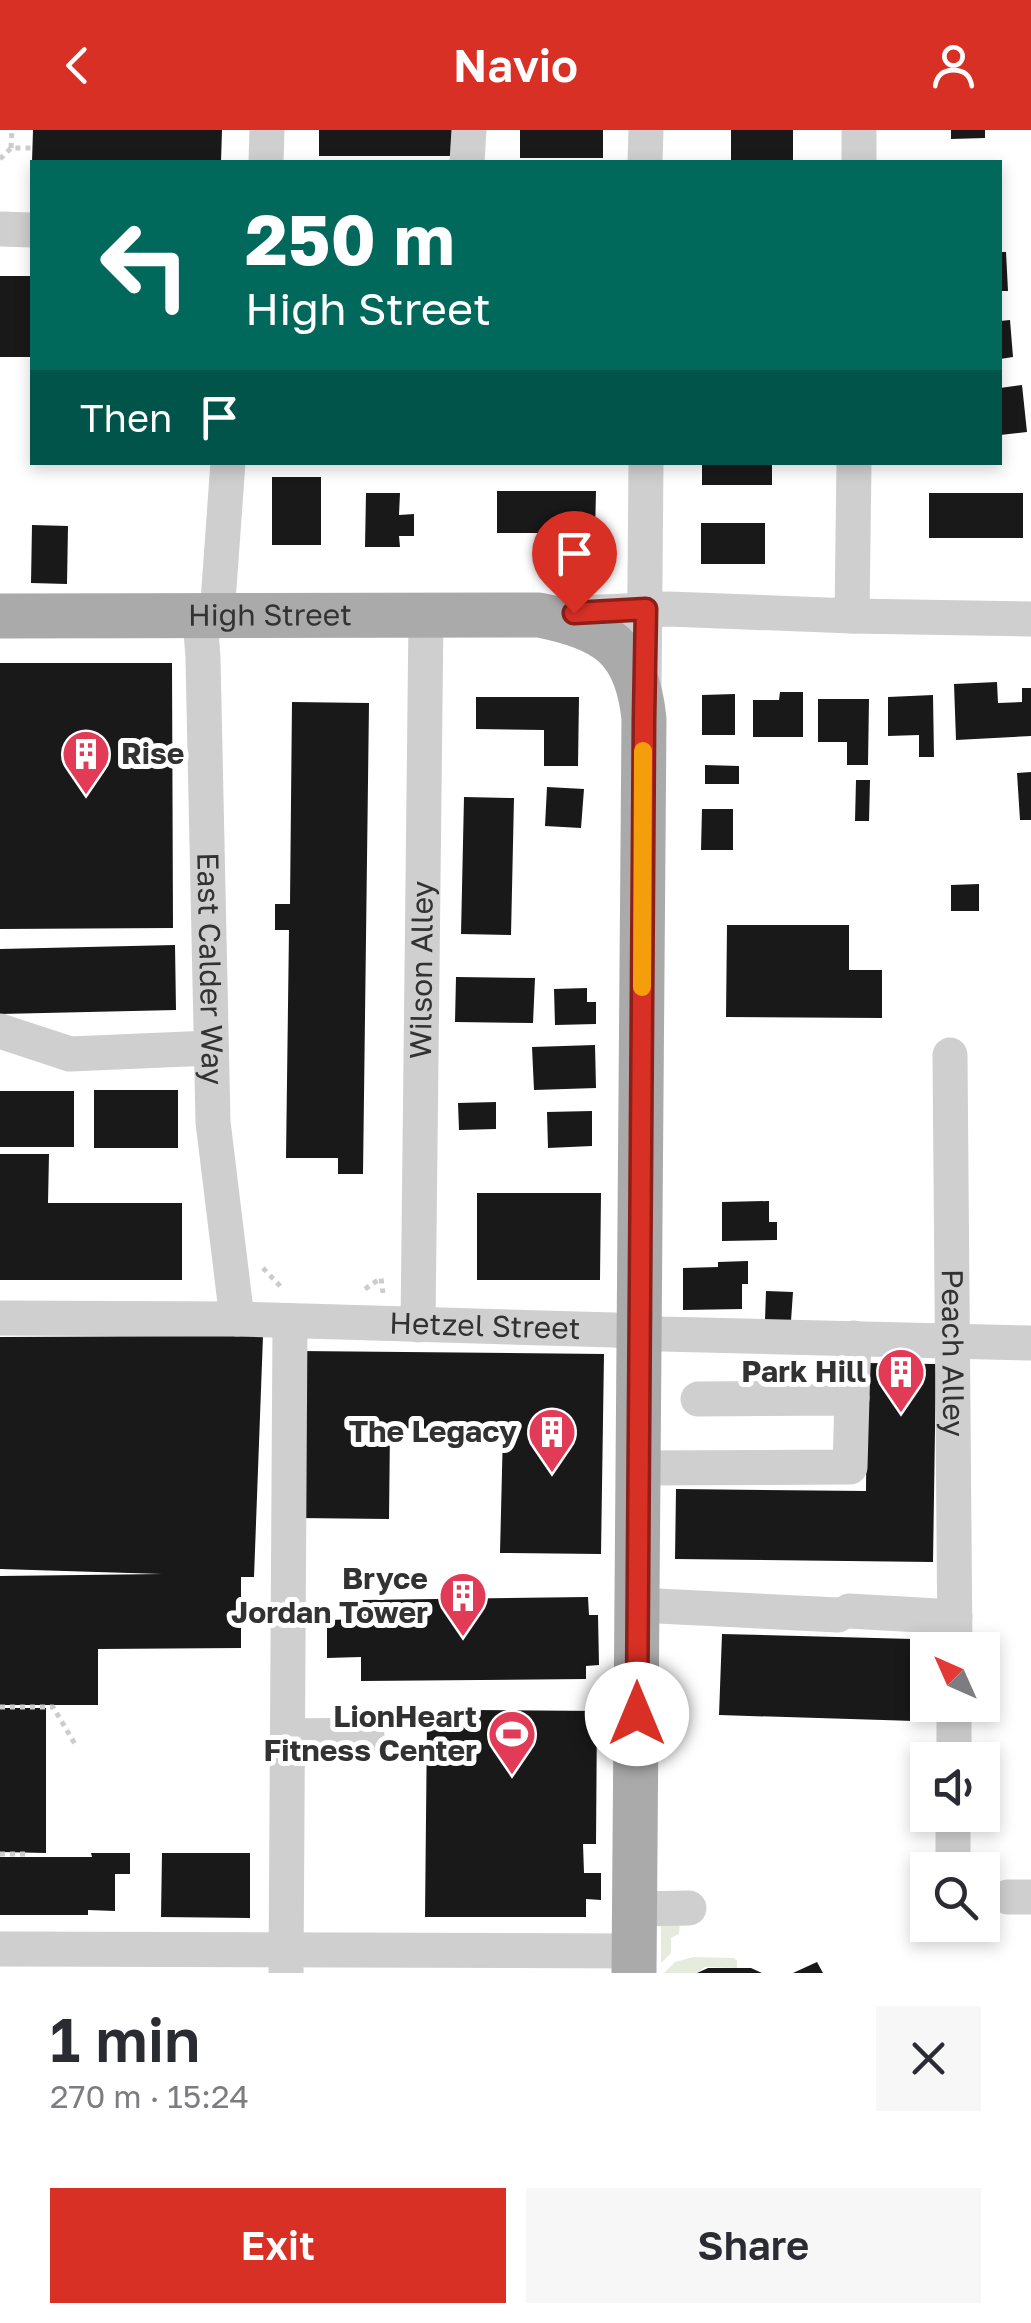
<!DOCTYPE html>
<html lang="en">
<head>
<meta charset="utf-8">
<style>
	body { margin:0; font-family:"Golos Text",sans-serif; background:#f7f7f7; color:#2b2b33; height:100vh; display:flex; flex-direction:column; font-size:38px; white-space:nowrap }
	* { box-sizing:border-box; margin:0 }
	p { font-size:32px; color:#7c7c81 }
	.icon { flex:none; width:55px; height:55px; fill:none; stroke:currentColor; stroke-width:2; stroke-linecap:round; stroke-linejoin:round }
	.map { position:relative; height:1843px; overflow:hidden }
	.drawer { display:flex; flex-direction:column; background:#fff; flex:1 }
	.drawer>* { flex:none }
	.hud { position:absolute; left:30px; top:30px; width:972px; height:305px; border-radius:0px; box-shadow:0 5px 15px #0003; background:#00695c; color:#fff; overflow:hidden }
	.needle { width:65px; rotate:315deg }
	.tools { position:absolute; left:910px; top:1502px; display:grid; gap:20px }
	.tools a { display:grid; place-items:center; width:90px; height:90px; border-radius:0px; background:#fff; box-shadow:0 5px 15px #0003; font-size:50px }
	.pin { position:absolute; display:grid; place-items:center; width:85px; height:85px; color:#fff; margin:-102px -42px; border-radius:50% 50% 50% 0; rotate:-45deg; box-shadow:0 0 10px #0007 }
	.pin .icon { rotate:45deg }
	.me { position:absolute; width:110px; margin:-55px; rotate:0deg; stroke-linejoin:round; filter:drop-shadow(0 0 8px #0008) }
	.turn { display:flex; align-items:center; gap:35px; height:210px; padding:0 50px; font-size:45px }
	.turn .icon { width:130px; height:130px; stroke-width:2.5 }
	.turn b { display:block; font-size:70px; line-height:85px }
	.then { display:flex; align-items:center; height:95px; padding:0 50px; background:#0003; gap:20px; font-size:38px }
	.round { display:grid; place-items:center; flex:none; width:105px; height:105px; border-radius:0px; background:#f7f7f7 }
	.head { display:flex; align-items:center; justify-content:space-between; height:170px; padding:0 50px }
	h1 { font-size:60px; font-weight:600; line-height:75px }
	.action { display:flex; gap:20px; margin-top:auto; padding:20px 50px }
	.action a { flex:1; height:115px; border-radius:0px; background:#d93025; color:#fff; font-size:40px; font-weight:600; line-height:115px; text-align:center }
	.action a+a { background:#f7f7f7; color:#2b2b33 }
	header { display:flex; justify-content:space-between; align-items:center; height:130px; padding:0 50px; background:#d93025; color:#fff; font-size:45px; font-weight:600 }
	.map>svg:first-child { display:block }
</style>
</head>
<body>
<header><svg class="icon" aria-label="back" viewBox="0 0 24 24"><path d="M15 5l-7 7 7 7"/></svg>Navio<svg class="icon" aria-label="person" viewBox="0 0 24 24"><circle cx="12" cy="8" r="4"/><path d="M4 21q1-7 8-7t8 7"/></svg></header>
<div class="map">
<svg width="1031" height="1843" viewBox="0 0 1031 1843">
	<rect width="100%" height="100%" fill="#fff"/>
	<path fill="#e6ebde" d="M680,1793l-1,11 -8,4v15l-10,10v-38z
		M693,1827l40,1 4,2v8l-32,-1 -8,6h-33l11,-11z"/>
	<path fill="#191919" d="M33,0h189l-1,32h-189z
		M319,0h142v26h-142z
		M520,0h83v28h-83z
		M731,0h62v32h-62z
		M951,0h34v8l-34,1z
		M1000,122h6l2,39h-8z
		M0,146h32v81h-32z
		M1010,190l3,37 -13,2v-38z
		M1022,255l5,47 -27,3v-47z
		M702,332h70v23h-70z
		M272,347h49v68h-49z
		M497,361h99l-1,42h-98z
		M366,363h34l-1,22 15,-1v22h-15l1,11h-35z
		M929,363h94v45h-94z
		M701,393h64v41h-64z
		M32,395l36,1 -1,58 -36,-1z
		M0,533h172l1,265 -173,1z
		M997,552l1,21 24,-1v-14h9v48l-75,4 -2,-56z
		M780,562h23v45h-50v-37h26z
		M735,564v41h-33v-40z
		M933,565l1,62h-15v-22l-31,1v-39z
		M476,567h103l-1,69h-34v-36l-68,-1z
		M818,569h51l-1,66h-21v-23h-29z
		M292,572l77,1 -6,471h-25v-16h-52l3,-228h-14v-26h15z
		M705,635l34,1v18h-34z
		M1031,642v48h-11l-3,-47z
		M856,650h14l-1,41h-14z
		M547,657l37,2 -3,39 -36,-2z
		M464,667l50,1 -3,137 -50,-1z
		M702,679h31v41h-32z
		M979,754v27h-28v-26z
		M727,795h122v45h33v48l-156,-1z
		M175,815l1,65 -176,4v-65z
		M456,847l79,1 -2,45 -78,-1z
		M587,858v14h9v22l-41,1 -1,-36z
		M595,915l1,43 -62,2 -2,-43z
		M94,960h84v58h-84z
		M0,961h74v56h-74z
		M496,972v27l-37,1 -1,-27z
		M592,981v35l-44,2 -1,-36z
		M0,1024h49l-1,49h134v77h-182z
		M477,1063h124l-1,87h-123z
		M769,1071v21h8v18l-55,1v-39z
		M748,1131v23h-6v25l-59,1v-42l35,-1v-5z
		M766,1161l27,1 -2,29 -26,-1z
		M263,1206l-9,241h-13v71l-143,1v56h-98v-129l162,-2 -162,-5v-232z
		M299,1221l305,3 -3,200 -101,-1 3,-123 -113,-2 -1,91 -92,-1z
		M867,1233l69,1 -3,198 -258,-3 1,-70 190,2z
		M588,1467l1,18h9l1,50 -13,1v13l-225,2v-24l-34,1v-38l35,-1v-19z
		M722,1504l228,6 -1,10h-21v55h19v17l-228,-7z
		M0,1578h46v145l-46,-1z
		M467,1580l130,1 -1,133h-13l1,29h17v27l-15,-1v18h-161l2,-195h40z
		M91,1723h39v21h-15v37l-27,-1v5h-88v-58h92z
		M162,1723h88v65l-89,-1z
		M817,1832l6,11h-30z
		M708,1838h43l11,5h-65z"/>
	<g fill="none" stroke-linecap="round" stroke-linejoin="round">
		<path stroke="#ccc" stroke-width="5" stroke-dasharray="5 5" stroke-linecap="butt" d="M11,18l1,-18
			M0,29l11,-11h21
			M263,1138l20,21
			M365,1159l16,-11 2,15
			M0,1577h53l22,37
			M0,1724h29"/>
		<g stroke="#cfcfcf" stroke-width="35">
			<path d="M266,32l1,-32"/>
			<path d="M467,32l2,-32"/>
			<path d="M645,32l1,-32"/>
			<path d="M859,32v-32"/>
			<path d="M0,99l32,1"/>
			<path d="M555,484l114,-5 183,7 179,3"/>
			<path d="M217,486l11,-154"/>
			<path d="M852,486l2,-154"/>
			<path id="s1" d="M200,487l3,41 10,464 24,197"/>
			<path d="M644,563l2,-231"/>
			<path d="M0,901l70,23 141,-6"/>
			<path id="s2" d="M950,925l5,595"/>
			<path id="s3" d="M0,1188l237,1 377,11 48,4 369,9"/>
			<path id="s4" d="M418,1195l8,-709"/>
			<path d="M852,1268l2,-60"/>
			<path d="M637,1338l213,-1 2,-69 -154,1"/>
			<path d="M638,1475l200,10"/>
			<path d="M849,1481l106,6"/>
			<path d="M288,1606l79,-1"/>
			<path d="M954,1630v-55"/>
			<path d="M953,1740v-55"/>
			<path d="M1008,1767h23"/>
			<path d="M636,1779l53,-1"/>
			<path d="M0,1819l635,2"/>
			<path d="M286,1843l4,-651"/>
		</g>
		<path stroke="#aaa" stroke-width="45" id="s5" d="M0,486l539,-1c66,13 98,32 105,104l-10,1254"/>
	</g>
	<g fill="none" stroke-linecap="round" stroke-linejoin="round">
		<g stroke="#8d1f18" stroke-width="25">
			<path id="route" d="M574,483l72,-4 -2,110 -7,995"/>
		</g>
		<use href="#route" stroke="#d93025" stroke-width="18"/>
		<path stroke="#f59e0b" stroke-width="18" d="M642,857l1,-236"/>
	</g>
	<defs>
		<g id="building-pin" transform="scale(2.5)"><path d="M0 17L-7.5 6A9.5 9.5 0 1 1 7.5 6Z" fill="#e23b57" stroke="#fff"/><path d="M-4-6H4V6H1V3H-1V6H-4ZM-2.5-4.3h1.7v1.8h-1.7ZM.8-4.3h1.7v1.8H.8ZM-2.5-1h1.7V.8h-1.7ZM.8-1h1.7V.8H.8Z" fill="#fff"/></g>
		<g id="stadium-pin" transform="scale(2.5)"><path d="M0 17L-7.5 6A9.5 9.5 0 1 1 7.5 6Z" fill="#e23b57" stroke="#fff"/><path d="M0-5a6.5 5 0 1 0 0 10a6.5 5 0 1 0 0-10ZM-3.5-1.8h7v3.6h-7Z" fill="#fff"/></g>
	</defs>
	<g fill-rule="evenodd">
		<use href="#building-pin" x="86" y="624"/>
		<use href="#building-pin" x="901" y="1242"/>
		<use href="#building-pin" x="552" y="1302"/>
		<use href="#building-pin" x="463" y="1466"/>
		<use href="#stadium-pin" x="512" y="1604"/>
	</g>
	<g text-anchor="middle" stroke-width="10" stroke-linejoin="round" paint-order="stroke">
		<g font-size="30" fill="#323232" stroke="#fff">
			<text dy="10" stroke="none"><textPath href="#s5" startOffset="270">High Street</textPath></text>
			<text dy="10" stroke="none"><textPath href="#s1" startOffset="352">East Calder Way</textPath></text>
			<text dy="10" stroke="none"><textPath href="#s4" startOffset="355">Wilson Alley</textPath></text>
			<text dy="10" stroke="none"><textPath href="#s3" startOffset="485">Hetzel Street</textPath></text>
			<text dy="10" stroke="none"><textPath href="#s2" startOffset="298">Peach Alley</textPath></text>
		</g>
		<g font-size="30" font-weight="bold" fill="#323232" stroke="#fff" text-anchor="end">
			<text x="121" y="634" text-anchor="start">Rise</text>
			<text x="866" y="1252">Park Hill</text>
			<text x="517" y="1312">The Legacy</text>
			<text x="428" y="1459">Bryce<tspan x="428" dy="34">Jordan Tower</tspan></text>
			<text x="477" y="1597">LionHeart<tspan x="477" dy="34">Fitness Center</tspan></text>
		</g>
	</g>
</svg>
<div class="tools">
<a><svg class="needle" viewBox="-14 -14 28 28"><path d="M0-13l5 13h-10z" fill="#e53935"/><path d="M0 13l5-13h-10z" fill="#7c7c81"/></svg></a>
<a><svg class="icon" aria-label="sound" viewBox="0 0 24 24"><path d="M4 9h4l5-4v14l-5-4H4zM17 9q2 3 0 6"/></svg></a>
<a><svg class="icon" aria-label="search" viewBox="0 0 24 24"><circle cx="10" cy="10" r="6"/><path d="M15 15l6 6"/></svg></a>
</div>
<div class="pin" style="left:574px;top:483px;background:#d93025"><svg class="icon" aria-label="arrive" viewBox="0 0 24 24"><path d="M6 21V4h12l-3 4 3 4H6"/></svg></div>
<svg class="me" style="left:637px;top:1584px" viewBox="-20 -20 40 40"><circle r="19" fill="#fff"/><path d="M0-13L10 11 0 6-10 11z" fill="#d93025"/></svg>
<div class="hud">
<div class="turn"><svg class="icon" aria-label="left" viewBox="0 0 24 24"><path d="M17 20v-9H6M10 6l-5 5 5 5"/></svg><div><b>250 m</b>High Street</div></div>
<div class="then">Then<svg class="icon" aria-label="arrive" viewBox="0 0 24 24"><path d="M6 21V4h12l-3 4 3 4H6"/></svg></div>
</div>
</div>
<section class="drawer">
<div class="head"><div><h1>1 min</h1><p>270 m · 15:24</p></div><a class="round"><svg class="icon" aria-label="close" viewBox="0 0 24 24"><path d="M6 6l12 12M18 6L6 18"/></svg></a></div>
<div class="action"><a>Exit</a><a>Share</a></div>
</section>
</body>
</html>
